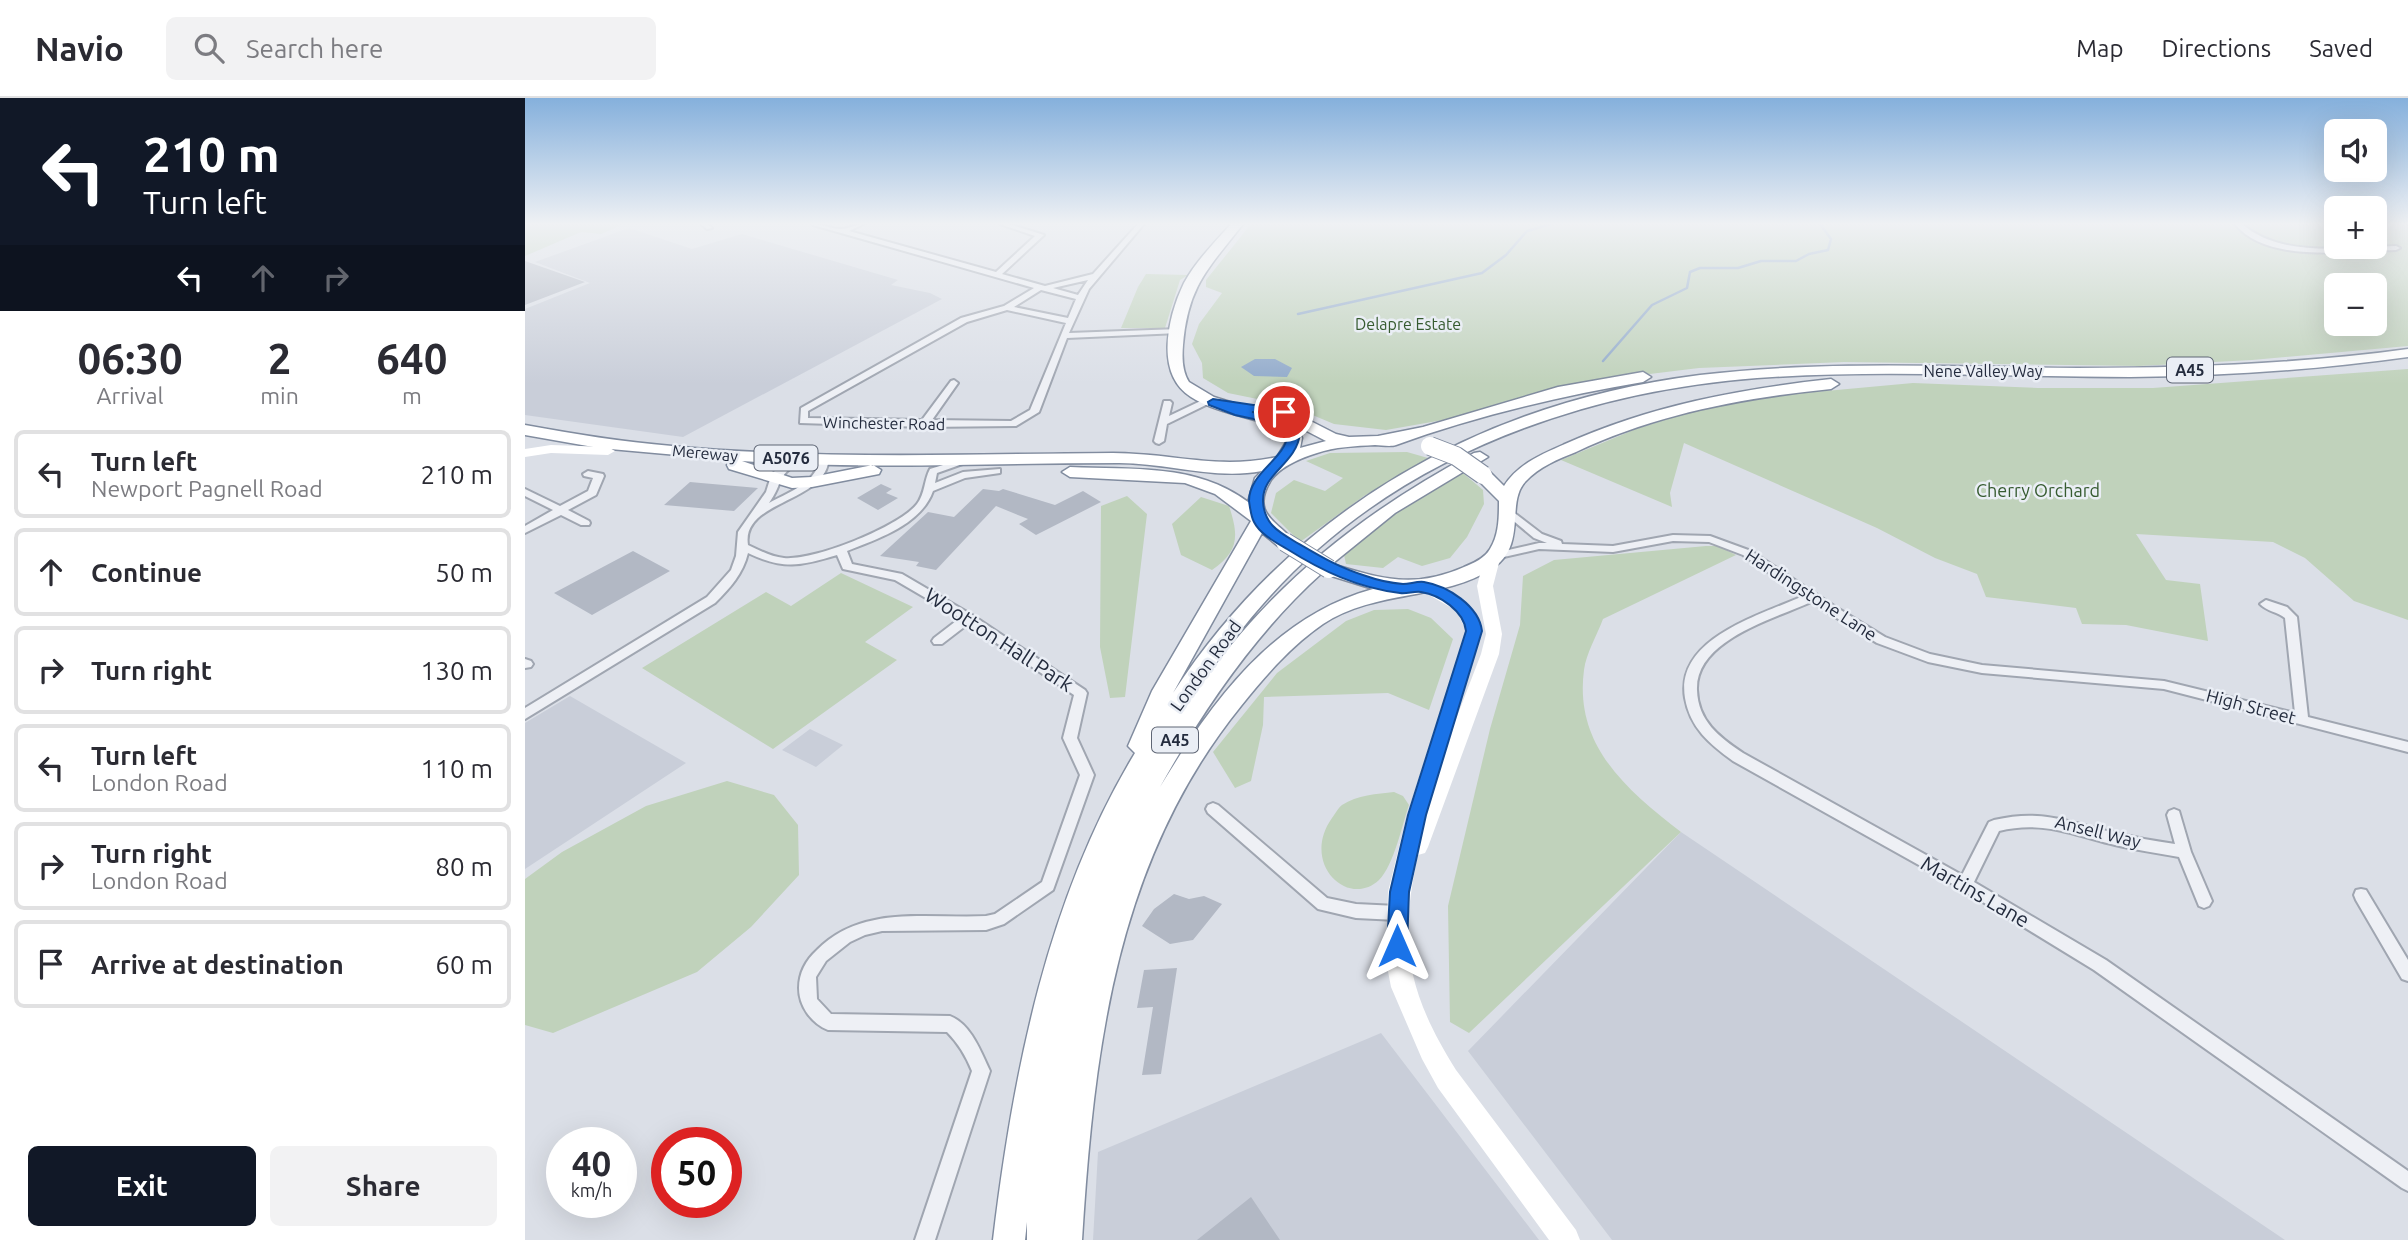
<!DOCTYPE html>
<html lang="en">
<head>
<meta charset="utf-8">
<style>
	body { margin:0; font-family:Ubuntu,sans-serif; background:#f2f2f3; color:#2b2b33; height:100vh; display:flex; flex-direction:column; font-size:26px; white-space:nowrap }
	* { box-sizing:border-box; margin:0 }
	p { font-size:23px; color:#7c7c81 }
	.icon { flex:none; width:38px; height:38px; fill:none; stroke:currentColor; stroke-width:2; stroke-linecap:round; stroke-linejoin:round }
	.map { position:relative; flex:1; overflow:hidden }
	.side { display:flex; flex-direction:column; background:#fff; width:525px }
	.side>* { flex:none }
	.top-card { background:#111827; color:#fff; overflow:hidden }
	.fabs { position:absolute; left:1799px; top:21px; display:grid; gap:14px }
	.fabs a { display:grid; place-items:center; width:63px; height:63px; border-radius:10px; background:#fff; box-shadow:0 7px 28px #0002; font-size:35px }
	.speed { position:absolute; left:21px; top:1029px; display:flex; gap:14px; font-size:35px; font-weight:700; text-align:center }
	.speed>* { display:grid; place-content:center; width:91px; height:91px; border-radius:50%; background:#fff; box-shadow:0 7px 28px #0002; line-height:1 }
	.speed small { font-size:18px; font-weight:400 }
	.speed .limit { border:10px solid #d22; background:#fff; color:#111 }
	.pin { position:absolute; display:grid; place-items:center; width:60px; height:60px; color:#fff; margin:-30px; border:4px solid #fff; border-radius:50%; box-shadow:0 2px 7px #0007 }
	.me { position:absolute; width:77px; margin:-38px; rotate:0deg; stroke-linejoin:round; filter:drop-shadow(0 0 5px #0008) }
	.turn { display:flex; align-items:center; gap:24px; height:147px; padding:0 28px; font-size:32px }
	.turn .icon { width:91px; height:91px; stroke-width:2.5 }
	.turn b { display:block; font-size:49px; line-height:60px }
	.lanes { display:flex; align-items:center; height:66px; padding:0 28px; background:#0003; justify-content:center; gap:35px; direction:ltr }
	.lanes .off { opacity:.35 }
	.eta { display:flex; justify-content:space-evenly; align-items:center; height:119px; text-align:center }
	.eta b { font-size:42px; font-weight:700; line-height:49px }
	.primary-button { display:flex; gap:14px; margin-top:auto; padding:14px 28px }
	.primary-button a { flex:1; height:80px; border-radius:10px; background:#111827; color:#fff; font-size:28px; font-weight:700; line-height:80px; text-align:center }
	.primary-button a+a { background:#f2f2f3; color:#2b2b33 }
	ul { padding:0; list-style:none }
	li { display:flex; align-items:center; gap:21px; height:88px; margin:0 14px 10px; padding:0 14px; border:4px solid #e1e1e2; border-radius:10px }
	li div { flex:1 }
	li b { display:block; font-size:26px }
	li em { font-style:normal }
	header { display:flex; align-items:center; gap:42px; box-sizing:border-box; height:98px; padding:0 35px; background:#fff; border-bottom:2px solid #e1e1e2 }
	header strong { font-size:33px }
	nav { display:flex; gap:38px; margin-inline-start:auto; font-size:24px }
	.search { width:490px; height:63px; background:#f2f2f3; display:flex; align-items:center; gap:18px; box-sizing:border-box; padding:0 24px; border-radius:10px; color:#7c7c81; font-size:26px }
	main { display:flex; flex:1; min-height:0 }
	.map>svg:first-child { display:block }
</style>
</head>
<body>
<header>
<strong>Navio</strong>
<div class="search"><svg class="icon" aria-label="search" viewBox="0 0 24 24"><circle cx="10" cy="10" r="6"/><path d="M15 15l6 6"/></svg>Search here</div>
<nav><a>Map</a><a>Directions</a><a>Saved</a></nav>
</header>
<main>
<section class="side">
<div class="top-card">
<div class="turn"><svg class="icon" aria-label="left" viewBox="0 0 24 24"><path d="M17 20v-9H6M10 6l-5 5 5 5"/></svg><div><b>210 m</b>Turn left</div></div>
<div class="lanes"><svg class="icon" aria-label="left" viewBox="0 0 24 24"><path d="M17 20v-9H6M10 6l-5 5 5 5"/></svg><svg class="icon off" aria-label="ahead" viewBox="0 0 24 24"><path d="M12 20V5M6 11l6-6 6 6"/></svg><svg class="icon off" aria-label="right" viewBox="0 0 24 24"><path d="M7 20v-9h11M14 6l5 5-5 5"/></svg></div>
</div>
<div class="eta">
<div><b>06:30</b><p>Arrival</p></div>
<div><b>2</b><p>min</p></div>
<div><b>640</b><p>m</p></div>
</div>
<ul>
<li><svg class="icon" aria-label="left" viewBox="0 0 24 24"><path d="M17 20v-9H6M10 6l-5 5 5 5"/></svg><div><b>Turn left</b><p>Newport Pagnell Road</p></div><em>210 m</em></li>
<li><svg class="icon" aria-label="ahead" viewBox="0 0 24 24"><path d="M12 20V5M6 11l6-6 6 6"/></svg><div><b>Continue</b></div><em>50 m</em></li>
<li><svg class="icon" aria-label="right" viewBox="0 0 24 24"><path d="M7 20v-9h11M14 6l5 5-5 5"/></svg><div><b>Turn right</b></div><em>130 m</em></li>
<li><svg class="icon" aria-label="left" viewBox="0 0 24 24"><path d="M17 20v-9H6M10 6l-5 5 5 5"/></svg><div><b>Turn left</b><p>London Road</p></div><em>110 m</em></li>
<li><svg class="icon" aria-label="right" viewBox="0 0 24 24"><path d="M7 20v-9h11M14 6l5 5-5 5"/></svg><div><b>Turn right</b><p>London Road</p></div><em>80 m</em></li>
<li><svg class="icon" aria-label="arrive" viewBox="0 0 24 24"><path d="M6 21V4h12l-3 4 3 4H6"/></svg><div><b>Arrive at destination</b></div><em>60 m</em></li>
</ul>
<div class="primary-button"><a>Exit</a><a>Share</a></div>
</section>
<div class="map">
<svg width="1883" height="1142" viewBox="0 0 1883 1142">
	<rect width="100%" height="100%" fill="#dbdfe7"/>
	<path fill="#c9ced9" d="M104,130l63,21 50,-15 156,46 -7,5 39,8 12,6 -259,138 -158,-22v-106l65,-26 -55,-21z
		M45,598l116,67 -161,106v-146z
		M285,631l33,16 -27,22 -34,-17z
		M1156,734l604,408h-673l-144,-189z
		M856,935l158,207h-446l5,-88z"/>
	<path fill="#c0d2bb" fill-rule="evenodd" d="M0,126h99l-23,10 -20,-2 -56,24z
		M726,126h1085v23h39v-23h33v122l-156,14 -113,6 -295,-4 -145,6 -115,14 -141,38 -57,10 -52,-6 -43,-18 -63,-13 -25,-15 -1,-15 -10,-19 7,-20 23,-31 -16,-6v-7zM1811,187h39v39h-39z
		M621,176l42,1 -8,5 -15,48h-44l17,-41z
		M1883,271v251l-54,-19 -49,-43 -32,-16 -137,-8 30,46 34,4 8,57 -82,-16 -44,-1 -6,-16 -90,-11 -9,-23 -42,-16 -58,-30 -193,-85 -14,50 2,14 -111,-47 75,-31 64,-20 93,-15 120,-11 125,5h115z
		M882,354l21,6 -64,38 -64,46 -29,-29 5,-20 18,-13 31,11 18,-13 -37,-17 24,-8z
		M938,375l20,17 1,14 -17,33 -17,21 -28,8 -24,-9 -15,11 -37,-4 -2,-9 65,-52z
		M602,398l20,18 -22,183 -15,1 -10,-51 1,-141z
		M676,399l28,9c10,30 10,45 -17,64l-31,-15 -9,-31z
		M1181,448h12l18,9 -133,64c-6,16 -17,35 -19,51 -10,76 43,120 97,162l-212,201 -19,-11 -2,-116 42,-177 30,-104 3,-49 31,-16z
		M316,475l72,34 -48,35 32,18 -124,89 -131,-81 124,-76 25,14z
		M883,511l23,9 22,21 -24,71 -41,-17 -124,4 -1,28 -12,56 -16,7 -22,-36 64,-79 69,-52 28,-11z
		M202,683l47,14 24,30 1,50 -48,52 -54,45 -144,61 -28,-8v-146l37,-27 84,-46z
		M869,694l9,4 6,9c-7,20 -15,60 -30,75 -31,29 -79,-17 -47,-62 3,-4 6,-10 10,-13 15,-10 35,-11 52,-13z"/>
	<path fill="#92abcb" d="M730,261h20l17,9 -5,9 -33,-1 -13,-9z"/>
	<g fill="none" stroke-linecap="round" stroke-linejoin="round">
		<path stroke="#92abcb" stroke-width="2.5" d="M773,216l184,-41 24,-18 21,-24 24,-7
			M1078,263l49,-56 35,-17 3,-16 10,-4h38l23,-7h35l13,-7 19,-4 3,-11 -11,-15"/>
	</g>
	<path fill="#b2b8c4" d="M0,163l60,21 -60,23z
		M165,384l11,1 57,5 -24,23 -70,-6z
		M356,386l11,5 -6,4 12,5 -20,12 -21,-12z
		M458,391l16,2 4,-2 52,16 28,-14 18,11 -65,33 -17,-11 9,-5 -32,-13 -60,64 -20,-4 3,-4 -39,-6 48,-44 26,5z
		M108,453l37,20 -78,44 -38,-22z
		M649,796l15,5 15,-3 18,8 -29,36 -23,4 -28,-18 12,-17z
		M652,870l-16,106 -19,1 11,-68 -16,1 7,-38z
		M726,1099l29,43h-83z"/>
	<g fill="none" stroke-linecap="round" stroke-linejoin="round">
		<g stroke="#a0a6b1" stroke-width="4">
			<path id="street" d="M176,126h7l4,4 -5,1z
				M287,126c10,0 20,5 29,5 8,0 15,-5 23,-5l-15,7 147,41 39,-36 -35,-12h9l35,11 -42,39 43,12 48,-12 45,-50h6l-55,65 -20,44 110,-4 4,2 -4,2 -112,5 -28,74 -23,14 -92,1 -124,-4 1,-15 160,-90 43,-12 30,-18 -221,-63zM563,182l-10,15 -25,-7zM516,192l35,9 -8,19 -54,-11zM482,212l59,13 -36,87 -19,11 -79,-1 26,-37 -4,-3 -3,1 -29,39 -114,-2v-7l159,-89z
				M1710,126h7c41,35 104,23 154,22l4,2 -4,2c-47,1 -129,14 -161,-26z
				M684,299l5,3 -2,2 -45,22 -3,17 -5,3 -3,-1 -2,-2 10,-40h6l2,2 -3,13z
				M286,358l15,6 2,2c-9,39 -87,38 -80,81 11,5 23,12 36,13 29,3 115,-31 133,-54 8,-10 7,-24 13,-35l36,-11 5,3 -34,12 -2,10 28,-11 37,-3v4l-35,5 -32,13c-12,34 -56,48 -86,60l5,13 50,10 70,41 113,75 2,3 -10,45 17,37 -41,115 -49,34 -18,6 -104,1 -17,4 -15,7 -24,19 -10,16 1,22 14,15 119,2c21,8 31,36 40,55l-55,169h-20l57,-169c-6,-15 -14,-28 -25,-39l-119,-2c-17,-7 -29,-24 -29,-42 0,-15 7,-28 18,-38 45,-46 111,-31 169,-34l9,-2 47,-32 38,-107 -17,-37 11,-43 -106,-71 -26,20h-8l-2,-3 2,-3 26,-20 -65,-38 -52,-11 -6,-14c-37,11 -53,15 -89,-2 -5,21 -18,35 -33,50l-190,116v-11l182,-111 24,-27 5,-14 2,-24 28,-40 6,-19 17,-12zM280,364l13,3c-5,19 -33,29 -49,38 15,-20 7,-32 36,-41z
				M63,373l15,3 1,2 -8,19 -28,15 21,11 1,2 -1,2h-8l-20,-10 -36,18v-7l28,-16 -28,-14v-7l35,17 28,-15 5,-13 -9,-2 -1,-2z
				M983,410l34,26 19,7 1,3 51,2 60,-11 37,1 41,15 83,55 51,31 45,17 52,11 182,16 131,32 -10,-95c-7,-6 -19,-7 -25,-14l6,-4 21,7 10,10 11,100 100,25v10l-244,-63 -182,-16 -54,-11 -51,-19 -66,-41c-37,17 -116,38 -114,88 1,31 22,47 46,63l219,122 27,-53 5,-2c47,-11 72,1 117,12 21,5 42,9 64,12l-8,-29 2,-4 5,-2 5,2 12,41 21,49 -3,5 -5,2 -5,-2 -20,-49c-21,-4 -43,-7 -64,-12 -41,-10 -73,-25 -116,-14l-25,51 132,78 302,211v20l-6,-3 -308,-218 -134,-82 -227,-127c-23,-17 -43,-33 -48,-63 -10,-60 76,-83 118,-102l-60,-41 -34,-13 -36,-1 -60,11 -74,-3 -44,10 -4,-1 -1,-2 1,-2 48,-11h8l-13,-5 -30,-25 -1,-2z
				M0,561l6,2 2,3 -2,3 -6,1z
				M688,705l5,2 109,93 29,6 41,2 5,2 3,5 -3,5 -5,2 -41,-2 -38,-9 -110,-96 -2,-4 2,-4z
				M1836,791l5,1 42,70v21l-6,-2 -46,-79 -2,-5 2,-5z"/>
		</g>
		<g stroke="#818c9f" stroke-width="3">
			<path id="highway" d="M706,126h12c-34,44 -55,61 -60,121 -1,12 -1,26 6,37l25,15 62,19 -3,-4 2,-3h12l49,25 13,3 29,-1 45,-9 135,-40 85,-15 8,5 -8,5c-83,14 -170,35 -247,63 -6,2 -15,0 -21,0 -20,1 -40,2 -58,8 -16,5 -36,13 -46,27 -22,35 9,42 23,62l-2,4h-14l-16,-13 -89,160c120,-184 310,-291 527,-318 125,-15 252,-8 378,-7 110,0 220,-4 330,-19v8c-93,13 -185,19 -278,20 -124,0 -249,-8 -373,1 -157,12 -319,65 -439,171 -49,42 -88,93 -124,146l-1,2c70,-106 169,-185 281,-244l6,-1 8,5 -93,56 -63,51c50,15 82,25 132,3 10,-4 21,-9 26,-18 9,-14 9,-32 9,-48l-22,-22 -3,-4 3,-4h12l15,15c14,-22 38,-32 61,-42 84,-38 174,-55 266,-65l8,5 -8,5c-89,9 -174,25 -255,63 -18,7 -37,15 -50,29 -21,21 2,63 -33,87 -50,33 -117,21 -170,56 -32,22 -58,52 -82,82 -125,154 -147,342 -159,534h-55v-18l-2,18h-32c20,-167 54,-341 142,-487l-7,-7 24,-55 99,-170 -36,-27 -30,-11 -115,-6 -8,-5 8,-5c62,3 126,-4 178,35l7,-24 7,-7c-48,9 -95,-8 -143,-8 -125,0 -252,7 -377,-2l50,17 20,-1 61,-12 8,5 -2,4 -67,13 -20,1 -63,-19 -2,-4 6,-5 -134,-12 -74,-13v-10c49,9 98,17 147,21 147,14 295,8 441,7 60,0 103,17 164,4l9,-15 -4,-13c-29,-12 -64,-15 -91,-32 -37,-23 -23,-81 -7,-114 12,-22 31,-41 47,-59zM772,328l27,14 2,1 -26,7 2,-10zM797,475l51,16c-101,28 -161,113 -213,198 43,-77 95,-154 162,-214z"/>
		</g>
		<use href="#street" fill="#eef0f5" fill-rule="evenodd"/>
		<path fill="#fff" fill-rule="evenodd" d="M26,347l57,2 7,4 -7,4 -57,-2 -26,4v-8z
			M967,456l8,5 -7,27 9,48 -3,20 -71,193 -3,6 -7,2c-20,90 -10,138 38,215l120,160 4,10h-31l-111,-152 -16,-29 -31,-72 -5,-26 2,-69 19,-77 59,-184 -9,-20 -42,-24 8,-5c27,7 52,20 59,49l-29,96 28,-73 5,-20 -9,-48 7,-27z"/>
		<use href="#highway" fill="#fff" fill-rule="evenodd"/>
		<g stroke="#818c9f" stroke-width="20" stroke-linecap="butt">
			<path id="highway-bridge" d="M905,348l26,10 27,19
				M760,444l44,27"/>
		</g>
		<use href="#highway-bridge" stroke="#fff" stroke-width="18"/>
	</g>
	<linearGradient id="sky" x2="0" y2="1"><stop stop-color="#85b0dc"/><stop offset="0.44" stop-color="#eff1f4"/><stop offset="1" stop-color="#eff1f4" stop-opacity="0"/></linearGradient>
	<rect width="1883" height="286" fill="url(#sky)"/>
	<path fill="#1a73e8" stroke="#114b97" stroke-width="2" d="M688,301l75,11 2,2 -6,4 -32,-4c20,3 36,5 48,21 -3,31 -38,40 -37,68 1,22 14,30 31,40 24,14 45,27 72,35 11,4 25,7 37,8 7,0 14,-3 21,-2 24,4 55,24 58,49l-56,184 -17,77 -2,54 -3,6 -7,3 -7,-3 -3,-6 3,-54 18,-77 58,-184c-2,-20 -26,-36 -45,-39 -7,-1 -14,2 -21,1 -42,-5 -78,-22 -113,-44 -12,-7 -27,-15 -33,-27 -3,-5 -4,-15 -5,-21 0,-29 36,-41 39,-67l-16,-11 -37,-8 -26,-10 -1,-3z"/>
	<g text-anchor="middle" stroke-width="5" stroke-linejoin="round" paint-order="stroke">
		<g font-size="16" fill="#365b30" stroke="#eaeef5">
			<text x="883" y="232">Delapre Estate</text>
		</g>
		<g fill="#eaeef5" stroke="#5f6675" stroke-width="2">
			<rect x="1642" y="259.5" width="46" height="25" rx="5"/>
			<rect x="229.5" y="347.5" width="63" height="25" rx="5"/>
			<rect x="627" y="629.5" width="46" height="25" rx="5"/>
		</g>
		<g font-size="16" font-weight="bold" fill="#242c3e">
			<text x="1665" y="278">A45</text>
			<text x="261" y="366">A5076</text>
			<text x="650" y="648">A45</text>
		</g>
		<g font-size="16" fill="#242c3e" stroke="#eaeef5">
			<text x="1458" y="279">Nene Valley Way</text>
			<text transform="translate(359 325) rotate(1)" y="6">Winchester Road</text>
			<text transform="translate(180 355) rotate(5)" y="6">Mereway</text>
		</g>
		<g font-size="18" fill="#365b30" stroke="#eaeef5">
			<text x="1513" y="399">Cherry Orchard</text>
		</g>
		<g font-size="18" fill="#242c3e" stroke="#eaeef5">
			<text transform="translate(1286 497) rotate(33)" y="6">Hardingstone Lane</text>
			<text transform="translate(681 568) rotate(-54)" y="6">London Road</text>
			<text transform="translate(1726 609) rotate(15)" y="6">High Street</text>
			<text transform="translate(1573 734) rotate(14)" y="6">Ansell Way</text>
		</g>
		<g font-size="21" fill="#242c3e" stroke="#eaeef5">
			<text transform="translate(474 542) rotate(33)" y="7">Wootton Hall Park</text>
			<text transform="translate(1450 794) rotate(30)" y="7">Martins Lane</text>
		</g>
	</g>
</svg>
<div class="fabs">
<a><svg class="icon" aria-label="sound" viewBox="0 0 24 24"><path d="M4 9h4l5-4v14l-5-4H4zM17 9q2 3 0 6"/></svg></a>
<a>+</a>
<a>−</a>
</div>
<div class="speed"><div>40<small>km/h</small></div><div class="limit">50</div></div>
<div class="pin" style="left:759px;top:314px;background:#d93025"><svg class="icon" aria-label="arrive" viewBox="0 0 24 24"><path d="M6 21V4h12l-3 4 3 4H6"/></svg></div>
<svg class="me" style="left:872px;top:848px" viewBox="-20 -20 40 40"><path d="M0-17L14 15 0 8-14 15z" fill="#1a73e8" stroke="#fff" stroke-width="4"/></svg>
</div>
</main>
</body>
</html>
